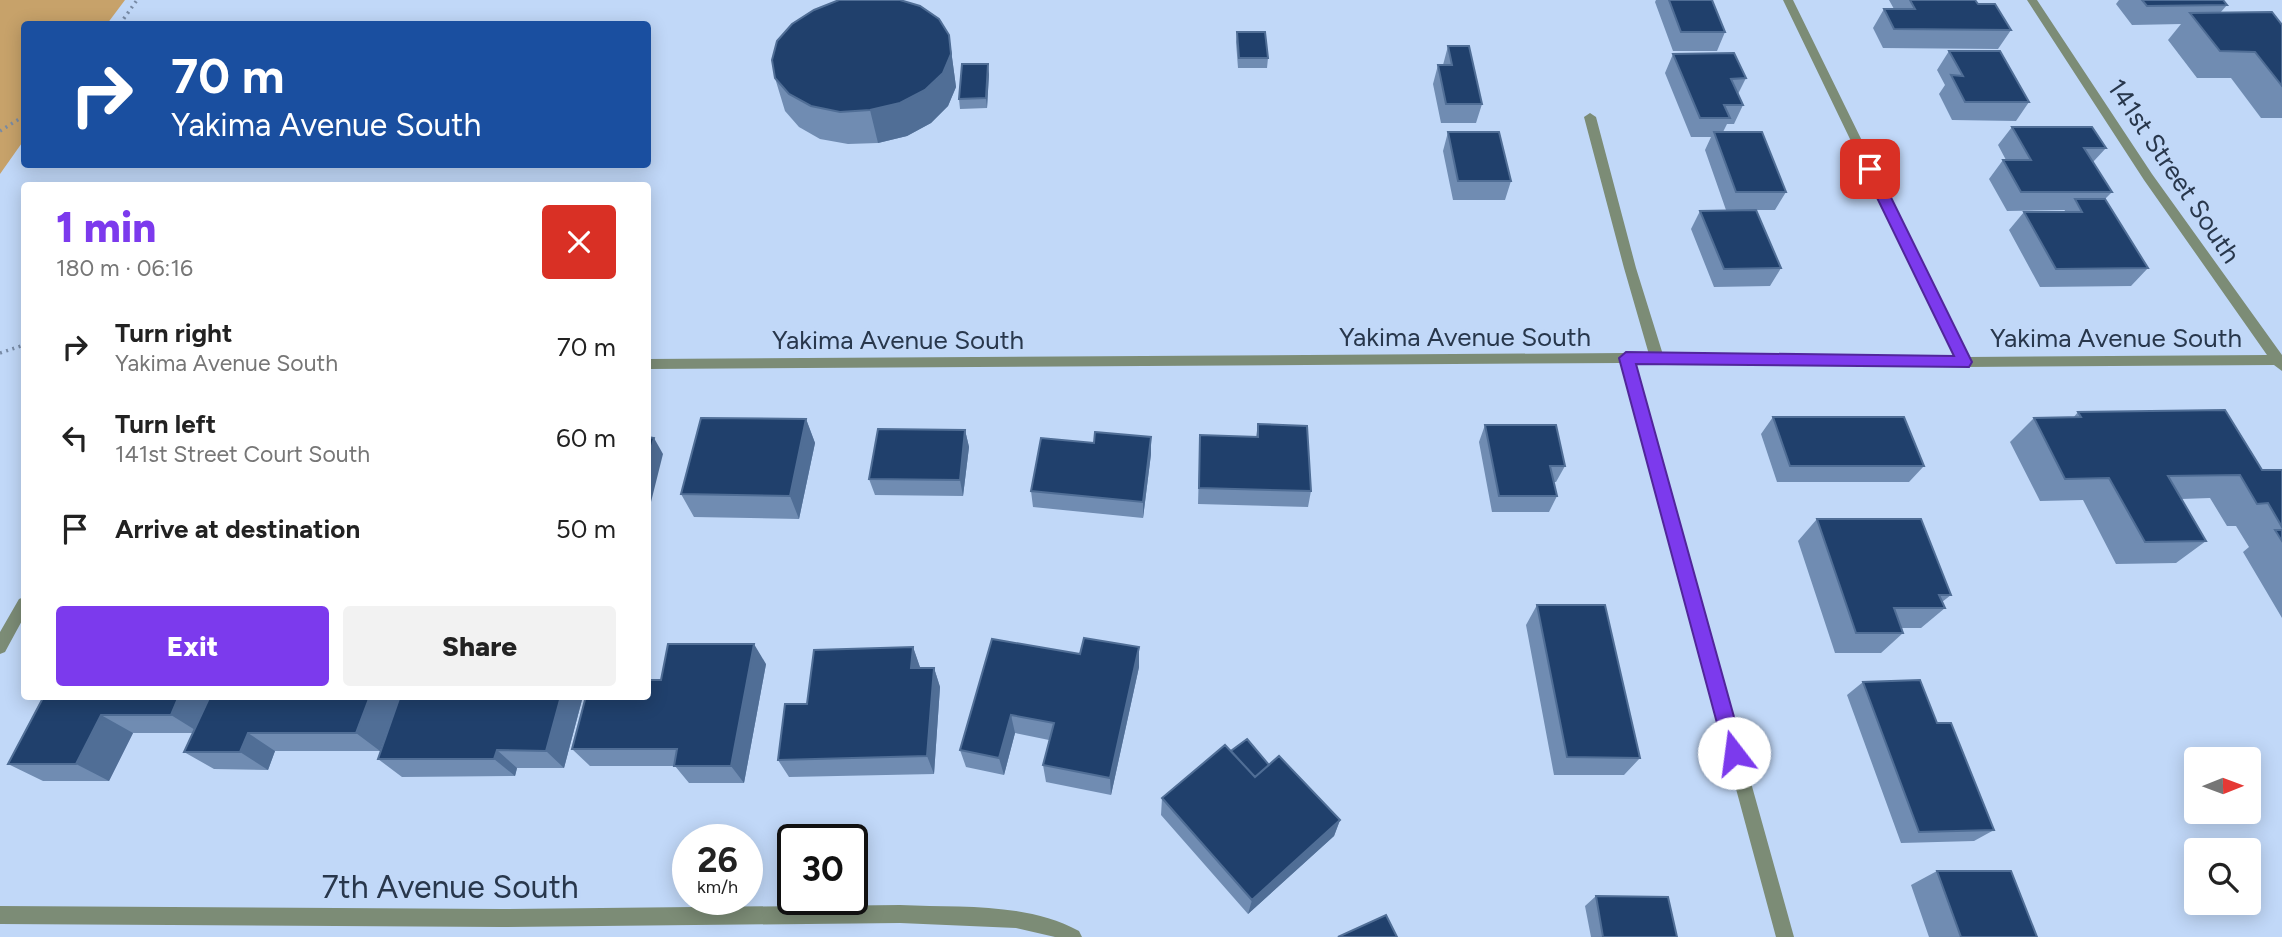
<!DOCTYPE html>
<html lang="en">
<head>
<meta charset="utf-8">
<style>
	body { margin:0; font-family:Figtree,sans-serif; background:#f2f2f2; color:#222; height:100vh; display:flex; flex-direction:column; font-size:26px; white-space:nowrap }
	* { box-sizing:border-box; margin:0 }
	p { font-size:23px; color:#767676 }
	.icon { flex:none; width:38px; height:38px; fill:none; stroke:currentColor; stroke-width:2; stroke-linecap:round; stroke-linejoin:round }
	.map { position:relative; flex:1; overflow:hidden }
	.drawer { position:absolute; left:21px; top:182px; width:630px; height:518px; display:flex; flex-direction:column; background:#fff; border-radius:7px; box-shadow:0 4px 18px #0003 }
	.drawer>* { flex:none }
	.top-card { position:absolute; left:21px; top:21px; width:630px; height:147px; border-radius:7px; box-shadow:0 4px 18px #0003; background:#1a4fa0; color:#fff; overflow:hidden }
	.needle { width:46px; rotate:89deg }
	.tools { position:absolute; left:2184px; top:747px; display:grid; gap:14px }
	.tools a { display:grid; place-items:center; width:77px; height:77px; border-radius:7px; background:#fff; box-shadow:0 4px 18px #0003; font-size:35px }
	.speed { position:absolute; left:672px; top:824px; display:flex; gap:14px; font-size:35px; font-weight:700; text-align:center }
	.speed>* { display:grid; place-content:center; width:91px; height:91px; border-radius:50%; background:#fff; box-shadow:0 4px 18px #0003; line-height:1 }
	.speed small { font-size:18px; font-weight:400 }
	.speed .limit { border:4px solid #111; border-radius:10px; background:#fff; color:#111 }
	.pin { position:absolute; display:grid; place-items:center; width:60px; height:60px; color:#fff; margin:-30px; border-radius:14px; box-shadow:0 4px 10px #0006 }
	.me { position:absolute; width:77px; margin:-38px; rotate:345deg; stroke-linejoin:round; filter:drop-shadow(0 0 5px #0008) }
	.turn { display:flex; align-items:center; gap:24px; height:147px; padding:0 35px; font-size:32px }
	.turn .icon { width:91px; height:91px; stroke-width:2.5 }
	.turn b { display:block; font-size:49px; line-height:60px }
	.round { display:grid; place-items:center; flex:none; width:74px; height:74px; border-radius:7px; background:#f2f2f2 }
	.headline { display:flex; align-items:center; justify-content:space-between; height:119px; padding:0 35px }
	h1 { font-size:42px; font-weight:800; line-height:52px; color:#7c3aed }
	.button { display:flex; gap:14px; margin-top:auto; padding:14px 35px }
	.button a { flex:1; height:80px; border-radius:7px; background:#7c3aed; color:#fff; font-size:28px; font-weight:800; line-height:80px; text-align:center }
	.button a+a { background:#f2f2f2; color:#222 }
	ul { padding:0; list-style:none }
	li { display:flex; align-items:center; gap:21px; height:91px; padding:0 35px }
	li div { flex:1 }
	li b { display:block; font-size:26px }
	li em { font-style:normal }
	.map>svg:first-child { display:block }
</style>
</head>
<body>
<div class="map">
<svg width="2282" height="937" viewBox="0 0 2282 937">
	<rect width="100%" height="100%" fill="#c1d8f8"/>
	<path fill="#c7a26a" d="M0,0h125l-18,24h-83v116l-24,34z"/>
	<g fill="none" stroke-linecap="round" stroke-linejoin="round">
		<path stroke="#788ba6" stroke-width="3.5" stroke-dasharray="2 4.5" stroke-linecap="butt" d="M120,24l17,-24
			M0,131l24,-15
			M0,353l24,-8"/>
		<path fill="#7c8c76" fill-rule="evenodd" d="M1590,113l6,4 40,151 28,90 -7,5 -7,-5 -26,-90 -40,-151z"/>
		<path fill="#7c8c76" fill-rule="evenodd" d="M1783,0h10l175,357 299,-2 -123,-175 -117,-180h10l115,174 130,181v16l-8,-6 -310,2 -330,-4 160,574h-18l-155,-574 -973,6v-10l978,-6 329,4z
			M24,597v20l-19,35 -5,2v-22l19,-33z
			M900,905c60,3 125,-3 179,26l3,6h-27l-39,-9 -116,-5 -399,4 -501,-3v-18l501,3z"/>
	</g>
	<path fill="#708cb2" d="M1656,0h56l13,32 -8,19h-44l-18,-49z
		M1889,0h86l3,4 33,26 -13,19 -115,-1 -10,-20 11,-19h10z
		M2119,0h104l4,5 -7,8 62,12v93h-21l-30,-40h-34l-29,-38 13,-16 -49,1 -16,-21z
		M1237,32l31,26 -1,10h-29l-2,-26z
		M949,35l7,52 -8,19 -17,17 -24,13 -29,7 -30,1 -28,-5 -21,-12 -14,-16 -10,-33z
		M1448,46l34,58 -6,19h-35l-8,-39 5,-19h5z
		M1949,51l80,51 -13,19 -64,-1 -13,-26 6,-9 -8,-15z
		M1673,54l73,24 -8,16 5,11 -9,19h-7l-4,8 63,60 -11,18h-19l25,58 -11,18 -56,1 -23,-58 9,-18 26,-1 -21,-60 6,-13h-20l-26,-64z
		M989,74l-2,34 -27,1 -1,-10z
		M2012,127l94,21 -13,14 19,30 -7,7 43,69 -17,18 -91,1 -31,-57 15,-18h40l1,-2 -58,1 -18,-32 14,-19h3l-8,-15z
		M1448,132l63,49 -6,19h-52l-10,-49z
		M2078,412l184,58h20v148l-39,-66 6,-5 -13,-21h-9l-17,-28 -29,1 25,42 -30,22 -60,1 -33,-64 -43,1 -30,-59 24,-24h39z
		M1773,417l151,49 -15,16h-132l-16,-48z
		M806,419l9,24 -16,76 -105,-2 -13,-23z
		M1258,424l53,67 -3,16 -110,-3 2,-69 56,2z
		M1485,425l80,41 -9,16h-2l3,14 -8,16h-57l-13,-70z
		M965,430l4,17 -6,49 -88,-1 -6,-16z
		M1151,454l-8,64 -110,-11 -2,-16z
		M1817,519l134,76 -9,7 3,6 -24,20h-19l1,5 -22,20h-46l-37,-112z
		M1537,605l103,153 -16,17h-70l-28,-150z
		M913,647l7,21h14l6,19 -6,87 -145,3 -11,-17 29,-56z
		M1139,647v20l-28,128 -65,-13 -3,-17 6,-25 -34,-7 -11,42 -38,-8 -6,-17 120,-96z
		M766,664l-22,119h-55l-14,-17h-85l-18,-17 89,-69z
		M1863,682l74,41 57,107 -20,11 -73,2 -54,-148z
		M44,696h356l-20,55h-105l-7,19 -54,-1 -30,-17 9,-19h-60l-24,48h-66l-35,-17z
		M583,696l-19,72h-47l-2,8 -113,1 -24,-18z
		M1231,751l38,14 71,55 -6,16 -86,78 -87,-99 1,-17z
		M1937,871l100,66h-108l-18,-52z
		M1596,896l81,41h-86l-6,-31z"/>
	<path fill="#506e96" d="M949,35l7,52 -8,19 -17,17 -24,13 -29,7 -8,-33z
		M988,64l1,10 -2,34 -1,-10z
		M806,419l9,24 -16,76 -9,-23z
		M965,430l4,17 -6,49 -3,-16z
		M1151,437v17l-8,64v-16z
		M654,438l9,16 -14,56 -1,-2v-47z
		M754,644l12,20 -22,119 -13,-17z
		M913,647l7,20 -2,21 -7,-20z
		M1139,647v20l-28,128 -1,-17z
		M934,668l6,19 -6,87 -7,-18z
		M179,696h38l-17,37 -29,-18z
		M370,696h30l-20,55 -24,-18z
		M561,696h22l-19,72 -18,-17z
		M101,715l32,18 -24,48 -33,-17z
		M1011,715l4,18 -11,42 -5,-17z
		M248,733l27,18 -7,19 -28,-18z
		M497,750l20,18 -2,8 -21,-17z
		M1340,820l-6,16 -86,78 4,-14z"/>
	<path fill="#20406c" stroke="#506e96" stroke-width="2" d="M839,0h61l20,6 19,13 10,16 2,19 -8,19 -18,17 -25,13 -30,7 -30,2 -29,-6 -22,-12 -14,-16 -3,-18 5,-19 15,-17 22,-14z
		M1669,0h43l13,32h-44z
		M1910,0h65l3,4h17l16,26 -117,-1 -10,-20h31z
		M2142,0h81l4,5 -80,1z
		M2272,12l10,13v61l-27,-34 -35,-1 -30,-38z
		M1237,32h28l3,26h-29z
		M1448,46h21l13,58h-36l-8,-39h14z
		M1949,51h51l29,51h-64l-14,-27 12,1z
		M1734,53l12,25 -15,1 12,26h-19l6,13h-30l-27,-64z
		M962,64h26l-2,34 -27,1z
		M2012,127h80l14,21h-22l28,44h-91l-18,-32h28z
		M1448,132h51l12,49h-53z
		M1714,132h48l24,60h-50z
		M2075,199h30l43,69 -92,1 -32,-57h58z
		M1756,210l25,58 -57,1 -24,-58z
		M2225,410l37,60h20v57l-14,-24 -11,1 -17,-29 -72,1 38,65 -61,1 -36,-64 -44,1 -31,-61 47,-1 -3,-5z
		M1773,417h131l20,49h-134z
		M701,418l105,1 -16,77 -109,-2z
		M1258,424l49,2 4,65 -112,-3 1,-53 58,2z
		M1485,425h71l9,41h-15l7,30h-58z
		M878,429l87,1 -5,50 -91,-1z
		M1095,432l56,5 -8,65 -112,-11 10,-53 53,5z
		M648,437l6,1 -6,23z
		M1817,519h104l30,76h-12l6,13h-51l9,25h-47z
		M2275,530h7v11z
		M1537,605h68l35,153 -73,-1z
		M1084,638l55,9 -29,131 -67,-13 11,-42 -43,-8 -12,43 -39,-8 32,-111 88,15z
		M668,644h86l-23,122h-57l3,-17h-105l14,-53h62v-16h13z
		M913,647l-2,21h23l-7,88 -149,4 7,-56h22l7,-54z
		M1920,680l17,43h14l43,107 -75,2 -56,-150z
		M44,696h135l-8,19h-70l-25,49h-68z
		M210,696h160l-14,37h-108l-8,19h-56z
		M400,696h161l-15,55 -49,-1 -3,9h-116z
		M1247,739l22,26 -14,12 -24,-26z
		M1225,745l30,32 24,-21 61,64 -88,80 -90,-102z
		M1937,871h74l26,66h-76z
		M1596,896l72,1 9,40h-74z
		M1386,915l11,22h-59z"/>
	<path fill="#7c3aed" stroke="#51269a" stroke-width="2" d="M1870,165l7,4 95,193 -3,5 -333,-3 108,389 -3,6 -7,3 -6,-3 -3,-6 -106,-395 7,-6 328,4 -91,-187z"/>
	<g text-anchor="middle" stroke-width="7" stroke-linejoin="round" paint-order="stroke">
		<g font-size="26" fill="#28374c" stroke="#c1d8f8">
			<text transform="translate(2174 171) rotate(56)" y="9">141st Street South</text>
			<text x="1465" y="346">Yakima Avenue South</text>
			<text x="2116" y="347">Yakima Avenue South</text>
			<text x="898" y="349">Yakima Avenue South</text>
		</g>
		<g font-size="32" fill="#28374c" stroke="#c1d8f8">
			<text x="450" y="898">7th Avenue South</text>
		</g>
	</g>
</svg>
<div class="tools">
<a><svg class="needle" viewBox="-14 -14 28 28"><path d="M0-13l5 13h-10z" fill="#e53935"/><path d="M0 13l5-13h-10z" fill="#767676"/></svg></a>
<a><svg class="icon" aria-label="search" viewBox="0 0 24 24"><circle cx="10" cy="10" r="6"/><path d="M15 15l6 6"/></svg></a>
</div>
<div class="speed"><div>26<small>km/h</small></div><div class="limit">30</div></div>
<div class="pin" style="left:1870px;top:169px;background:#d93025"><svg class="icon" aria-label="arrive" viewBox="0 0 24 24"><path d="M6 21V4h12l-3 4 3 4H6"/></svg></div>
<svg class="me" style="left:1734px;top:753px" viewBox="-20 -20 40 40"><circle r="19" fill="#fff"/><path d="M0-13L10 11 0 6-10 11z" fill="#7c3aed"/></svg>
<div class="top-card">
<div class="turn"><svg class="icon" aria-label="right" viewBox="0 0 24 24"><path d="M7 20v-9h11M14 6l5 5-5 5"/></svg><div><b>70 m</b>Yakima Avenue South</div></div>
</div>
<section class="drawer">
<div class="headline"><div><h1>1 min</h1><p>180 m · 06:16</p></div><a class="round" style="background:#d93025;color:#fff"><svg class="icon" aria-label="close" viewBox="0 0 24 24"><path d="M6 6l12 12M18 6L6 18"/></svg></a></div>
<ul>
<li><svg class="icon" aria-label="right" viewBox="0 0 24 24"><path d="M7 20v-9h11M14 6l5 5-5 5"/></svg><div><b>Turn right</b><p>Yakima Avenue South</p></div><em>70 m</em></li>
<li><svg class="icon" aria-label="left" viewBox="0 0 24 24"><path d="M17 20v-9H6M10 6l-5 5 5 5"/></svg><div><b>Turn left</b><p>141st Street Court South</p></div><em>60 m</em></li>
<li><svg class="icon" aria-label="arrive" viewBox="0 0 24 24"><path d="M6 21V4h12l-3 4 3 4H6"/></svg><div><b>Arrive at destination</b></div><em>50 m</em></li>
</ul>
<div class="button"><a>Exit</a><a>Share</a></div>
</section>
</div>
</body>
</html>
